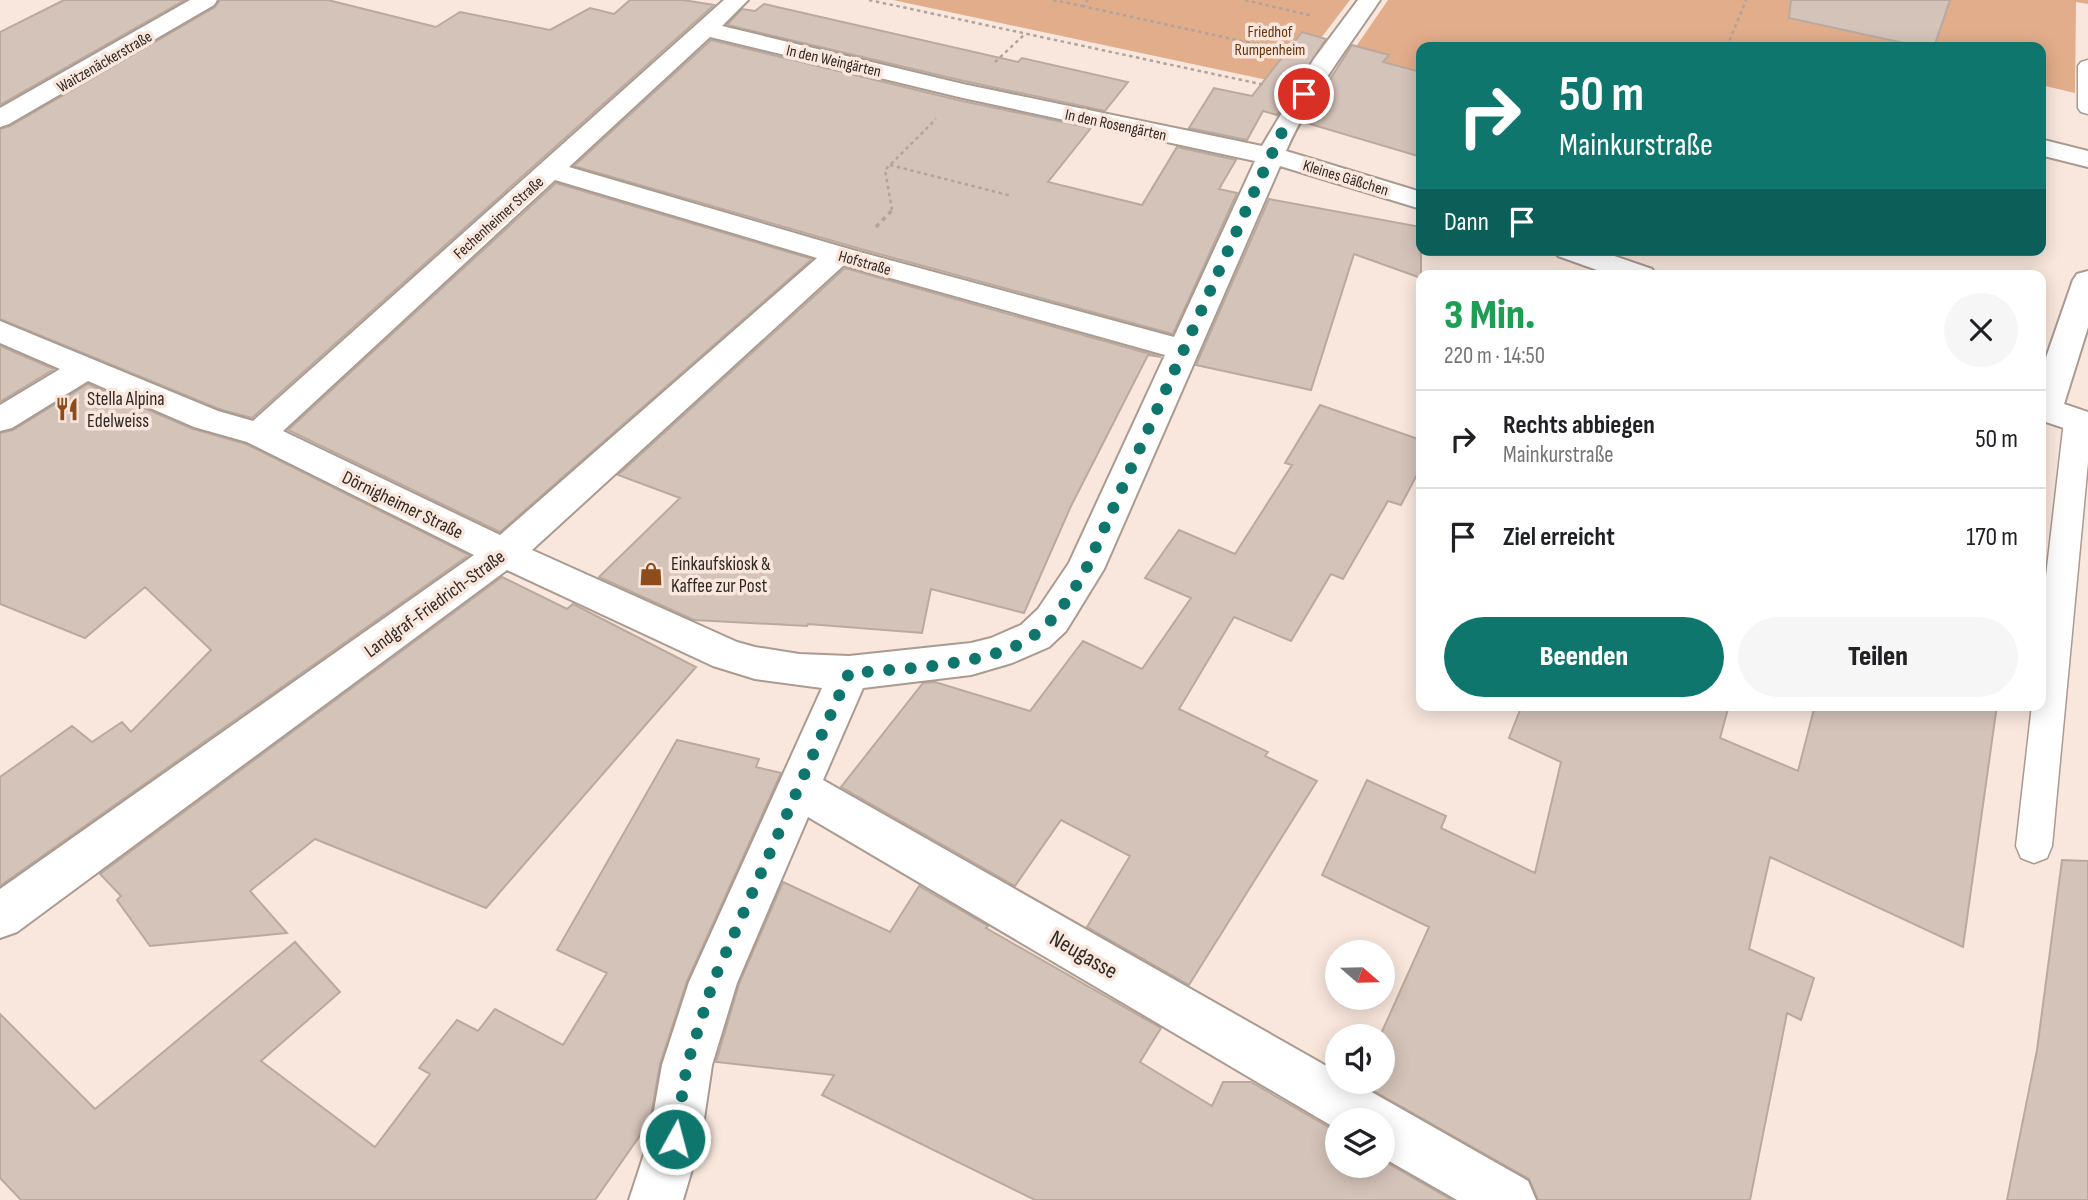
<!DOCTYPE html>
<html lang="de">
<head>
<meta charset="utf-8">
<style>
	body { margin:0; font-family:"Sofia Sans Condensed",sans-serif; background:#f6f6f6; color:#202124; height:100vh; display:flex; flex-direction:column; font-size:26px; white-space:nowrap }
	* { box-sizing:border-box; margin:0 }
	p { font-size:23px; color:#757577 }
	.icon { flex:none; width:38px; height:38px; fill:none; stroke:currentColor; stroke-width:2; stroke-linecap:round; stroke-linejoin:round }
	.map { position:relative; flex:1; overflow:hidden }
	.sheet { position:absolute; left:1416px; top:270px; width:630px; height:441px; display:flex; flex-direction:column; background:#fff; border-radius:14px; box-shadow:0 4px 18px #0003 }
	.sheet>* { flex:none }
	.banner { position:absolute; left:1416px; top:42px; width:630px; height:214px; border-radius:14px; box-shadow:0 4px 18px #0003; background:#0f766e; color:#fff; overflow:hidden }
	.needle { width:46px; rotate:110deg }
	.buttons { position:absolute; left:1325px; top:940px; display:grid; gap:14px }
	.buttons a { display:grid; place-items:center; width:70px; height:70px; border-radius:50%; background:#fff; box-shadow:0 4px 18px #0003; font-size:35px }
	.pin { position:absolute; display:grid; place-items:center; width:60px; height:60px; color:#fff; margin:-30px; border:4px solid #fff; border-radius:50%; box-shadow:0 2px 7px #0007 }
	.me { position:absolute; width:77px; margin:-38px; rotate:7deg; stroke-linejoin:round; filter:drop-shadow(0 0 5px #0008) }
	.turn { display:flex; align-items:center; gap:24px; height:147px; padding:0 28px; font-size:32px }
	.turn .icon { width:91px; height:91px; stroke-width:2.5 }
	.turn b { display:block; font-size:49px; line-height:60px }
	.then { display:flex; align-items:center; height:66px; padding:0 28px; background:#0003; gap:14px; font-size:26px }
	.round { display:grid; place-items:center; flex:none; width:74px; height:74px; border-radius:37px; background:#f6f6f6 }
	.summary { display:flex; align-items:center; justify-content:space-between; height:119px; padding:0 28px }
	h1 { font-size:42px; font-weight:800; line-height:52px; color:#1e9e55 }
	.primary-button { display:flex; gap:14px; margin-top:auto; padding:14px 28px }
	.primary-button a { flex:1; height:80px; border-radius:42px; background:#0f766e; color:#fff; font-size:28px; font-weight:800; line-height:80px; text-align:center }
	.primary-button a+a { background:#f6f6f6; color:#202124 }
	ul { padding:0; list-style:none }
	li { display:flex; align-items:center; gap:21px; height:98px; padding:0 28px; border-top:2px solid #e0e0e0 }
	li div { flex:1 }
	li b { display:block; font-size:26px }
	li em { font-style:normal }
	.map>svg:first-child { display:block }
</style>
</head>
<body>
<div class="map">
<svg width="2088" height="1200" viewBox="0 0 2088 1200">
	<rect width="100%" height="100%" fill="#f9e7dd"/>
	<path fill="#e2ad8b" d="M893,0h457l-64,84z
		M1388,0h700v4l-12,-2 -1,91 -34,-8 -1,-38h-619v25l-70,-18z"/>
	<path fill="#d4c3b9" stroke="#baa99f" stroke-width="2" d="M64,0h121l-185,105v-73z
		M220,0h108l108,27 24,-15 90,18 40,-22 24,6 16,-14h53l31,5 -462,413 -33,-9 -219,-90v-190l10,-3 205,-119z
		M1791,0h159l-16,47h-12l-133,-29z
		M764,4l254,58 4,-4 106,24 -23,29 -141,-30 -237,-56 15,-16 13,2z
		M1302,32l24,7 -49,76 -14,-4 -16,29 -58,-12 25,-40 38,8z
		M711,40l251,61 129,27 -43,54 94,23 35,-58 59,13 -17,29 18,4 -64,141 -316,-86 -283,-82z
		M1352,45l37,10 -6,7 38,10v85l-118,-35z
		M556,183l256,76 -312,273 -212,-102z
		M1269,199l152,28v51l-67,-24 -43,136 -115,-25z
		M845,268l316,89 -13,-2 -77,151 -47,107 -93,-24 -9,44 -114,-9 -1,2 -113,-6 -95,-43 81,-79 -62,-23z
		M0,346l54,23 -54,33z
		M88,384l105,45 53,15 223,111 -469,331v-109l72,-51 20,16 30,-20 9,10 80,-82 -66,-63 -60,51 -85,-34v-171l13,-3z
		M1320,405l101,35v27l-20,38 -13,-4 -45,78 -12,-5 -40,67 -57,-24 -55,92 89,43 -3,4 52,25 -128,204 -102,-58 43,-71 -69,-36 -46,66 -174,-99 82,-104 12,-1 95,29 53,-70 59,28 49,-71 -46,-20 34,-48 56,24 57,-89 -7,-2z
		M502,577l65,32 6,-5 123,63 -210,241 -171,-69 -65,52 37,42 -137,13 -33,-46 4,-4 -21,-22z
		M1522,705h207l-9,33 78,33 17,-66h182l-34,242 -193,-90 -21,92 65,29 -13,42 -14,-7 -37,187h-212l-9,-21 -171,-97h24v-46h-2l49,-109 -107,-52 45,-95 79,36 -5,12 94,45 26,-111 -52,-24z
		M677,740l82,19 -3,8 25,6 -94,208 -27,83 -10,57 -55,79h-574l-21,-22v-164l95,95 200,-167 45,50 -79,69 114,86 55,-73 -11,-6 38,-48 21,11 17,-22 68,36 44,-72 -50,-23z
		M2062,860l26,1v339h-81l30,-150z
		M783,882l107,50 29,-46 69,40 -2,2 175,100 -21,34 72,44 11,-24h28l86,50v34h45v-6l70,40h-417l-213,-105 12,-20 -118,-13 23,-78z"/>
	<g fill="none" stroke-linecap="round" stroke-linejoin="round">
		<g stroke="#aa9a90" stroke-width="3">
			<path id="lane" d="M2088,60v54l-7,-2 -3,-4v-42l3,-4z
				M2078,412l10,3v47l-36,384 -5,12 -13,5 -13,-5 -5,-12 16,-141h8v-77l24,-207 4,-7z"/>
		</g>
		<g stroke="#aa9a90" stroke-width="4">
			<path id="street" d="M190,0h27l-3,5 -205,119 -9,3v-19z
				M724,0h24l-26,26 241,58 299,62 52,-87 44,-59h22c-33,49 -70,96 -94,151l135,41v17l-141,-43 -176,403 -38,62 -17,16 -37,16 -41,12 -108,13 -40,92 514,292v10h17l174,99 8,19h-79l-75,-43v-37h-45v9l-529,-312 -71,166 -25,82 -11,74 -18,61h-54l20,-61 13,-74 27,-83 133,-294 -67,-9 -42,-13 -206,-96 -490,362 -17,6v-49l474,-334 -227,-113 -53,-15 -106,-46 -76,47 -12,3v-26l60,-36 -60,-26v-22l218,90 35,10zM710,37l253,61 292,63 -81,176 -318,-86 -287,-84zM555,180l262,78 -317,277 -217,-104zM844,265l321,90 -96,208 -31,46 -17,16 -30,13 -20,5 -122,13 -50,-2 -44,-7 -18,-5 -205,-92z
				M2040,139l48,12v16l-48,-12z
				M1554,250h43l55,19 4,6h-45l-53,-19z
				M2088,271v56l-24,77 24,8v24l-48,-16v-45l33,-95 4,-6z"/>
		</g>
		<path stroke="#b2a49c" stroke-width="2.5" stroke-dasharray="3.5 3.5" stroke-linecap="butt" d="M869,0l396,85
			M1053,0l29,6 6,-6
			M1245,0l68,16
			M1082,6l205,45
			M1727,47l19,-47
			M995,62l30,-28
			M890,165l122,31
			M892,210l-7,-40 51,-51"/>
		<path stroke="#b2a49c" stroke-width="3.5" stroke-dasharray="4.5 4.5" stroke-linecap="butt" d="M876,227l18,-19"/>
		<use href="#lane" fill="#fff" fill-rule="evenodd"/>
		<use href="#street" fill="#fff" fill-rule="evenodd"/>
	</g>
	<g fill="none" stroke-linecap="round" stroke-linejoin="round">
		<path stroke="#0f766e" stroke-width="12" stroke-dasharray="0 21.6" d="M675,1139l12,-74 26,-83 136,-309c51,-4 148,-7 188,-40 22,-17 35,-40 49,-64l173,-388 34,-72 11,-15"/>
	</g>
	<defs>
		<g id="restaurant-bare" transform="scale(1.89)"><path d="M-5-6h1v4h1v-4h1v4h1v-4h1v5L-1.5 .5V6h-2V.5L-5-1ZM5-6V6H3V1.5H1.5Q1.5-4 5-6Z" fill="#8e4c1a" stroke="#f9e7dd" stroke-width="2.5" paint-order="stroke"/></g>
		<g id="shop-bare" transform="scale(1.89)"><path d="M-5-2.5h2.3a2.7 3.5 0 0 1 5.4 0H5L5.5 6h-11ZM-1.5-2.5h3a1.5 2.3 0 0 0-3 0Z" fill="#8e4c1a" stroke="#f9e7dd" stroke-width="2.5" paint-order="stroke"/></g>
	</defs>
	<g fill-rule="evenodd">
		<use href="#restaurant-bare" x="67" y="409"/>
		<use href="#shop-bare" x="651" y="574"/>
	</g>
	<g text-anchor="middle" stroke-width="7" stroke-linejoin="round" paint-order="stroke">
		<g font-size="16" fill="#66330a" stroke="#f9e7dd">
			<text x="1270" y="37">Friedhof<tspan x="1270" dy="18">Rumpenheim</tspan></text>
		</g>
		<g font-size="16" fill="#302925" stroke="#f9e7dd">
			<text transform="translate(834 60) rotate(13)" y="6">In den Weingärten</text>
			<text transform="translate(104 61) rotate(-30)" y="6">Waitzenäckerstraße</text>
			<text transform="translate(1116 124) rotate(12)" y="6">In den Rosengärten</text>
			<text transform="translate(1346 177) rotate(17)" y="6">Kleines Gäßchen</text>
			<text transform="translate(498 217) rotate(-42)" y="6">Fechenheimer Straße</text>
			<text transform="translate(865 262) rotate(16)" y="6">Hofstraße</text>
		</g>
		<g font-size="19" fill="#302925" stroke="#f9e7dd" text-anchor="start">
			<text x="87" y="405">Stella Alpina<tspan x="87" dy="22">Edelweiss</tspan></text>
			<text x="671" y="570">Einkaufskiosk &amp;<tspan x="671" dy="22">Kaffee zur Post</tspan></text>
		</g>
		<g font-size="19" fill="#302925" stroke="#f9e7dd">
			<text transform="translate(403 504) rotate(26)" y="7">Dörnigheimer Straße</text>
			<text transform="translate(434 603) rotate(-36)" y="7">Landgraf-Friedrich-Straße</text>
		</g>
		<g font-size="23" fill="#302925" stroke="#f9e7dd">
			<text transform="translate(1084 954) rotate(30)" y="8">Neugasse</text>
		</g>
	</g>
</svg>
<div class="buttons">
<a><svg class="needle" viewBox="-14 -14 28 28"><path d="M0-13l5 13h-10z" fill="#e53935"/><path d="M0 13l5-13h-10z" fill="#757577"/></svg></a>
<a><svg class="icon" aria-label="sound" viewBox="0 0 24 24"><path d="M4 9h4l5-4v14l-5-4H4zM17 9q2 3 0 6"/></svg></a>
<a><svg class="icon" aria-label="layers" viewBox="0 0 24 24"><path d="M12 4l9 5-9 5-9-5zM3 14l9 5 9-5"/></svg></a>
</div>
<div class="pin" style="left:1304px;top:94px;background:#d93025"><svg class="icon" aria-label="arrive" viewBox="0 0 24 24"><path d="M6 21V4h12l-3 4 3 4H6"/></svg></div>
<svg class="me" style="left:675px;top:1139px" viewBox="-20 -20 40 40"><circle r="17" fill="#0f766e" stroke="#fff" stroke-width="3"/><path d="M0-11L8 9 0 5-8 9z" fill="#fff"/></svg>
<div class="banner">
<div class="turn"><svg class="icon" aria-label="right" viewBox="0 0 24 24"><path d="M7 20v-9h11M14 6l5 5-5 5"/></svg><div><b>50 m</b>Mainkurstraße</div></div>
<div class="then">Dann<svg class="icon" aria-label="arrive" viewBox="0 0 24 24"><path d="M6 21V4h12l-3 4 3 4H6"/></svg></div>
</div>
<section class="sheet">
<div class="summary"><div><h1>3 Min.</h1><p>220 m · 14:50</p></div><a class="round"><svg class="icon" aria-label="close" viewBox="0 0 24 24"><path d="M6 6l12 12M18 6L6 18"/></svg></a></div>
<ul>
<li><svg class="icon" aria-label="right" viewBox="0 0 24 24"><path d="M7 20v-9h11M14 6l5 5-5 5"/></svg><div><b>Rechts abbiegen</b><p>Mainkurstraße</p></div><em>50 m</em></li>
<li><svg class="icon" aria-label="arrive" viewBox="0 0 24 24"><path d="M6 21V4h12l-3 4 3 4H6"/></svg><div><b>Ziel erreicht</b></div><em>170 m</em></li>
</ul>
<div class="primary-button"><a>Beenden</a><a>Teilen</a></div>
</section>
</div>
</body>
</html>
